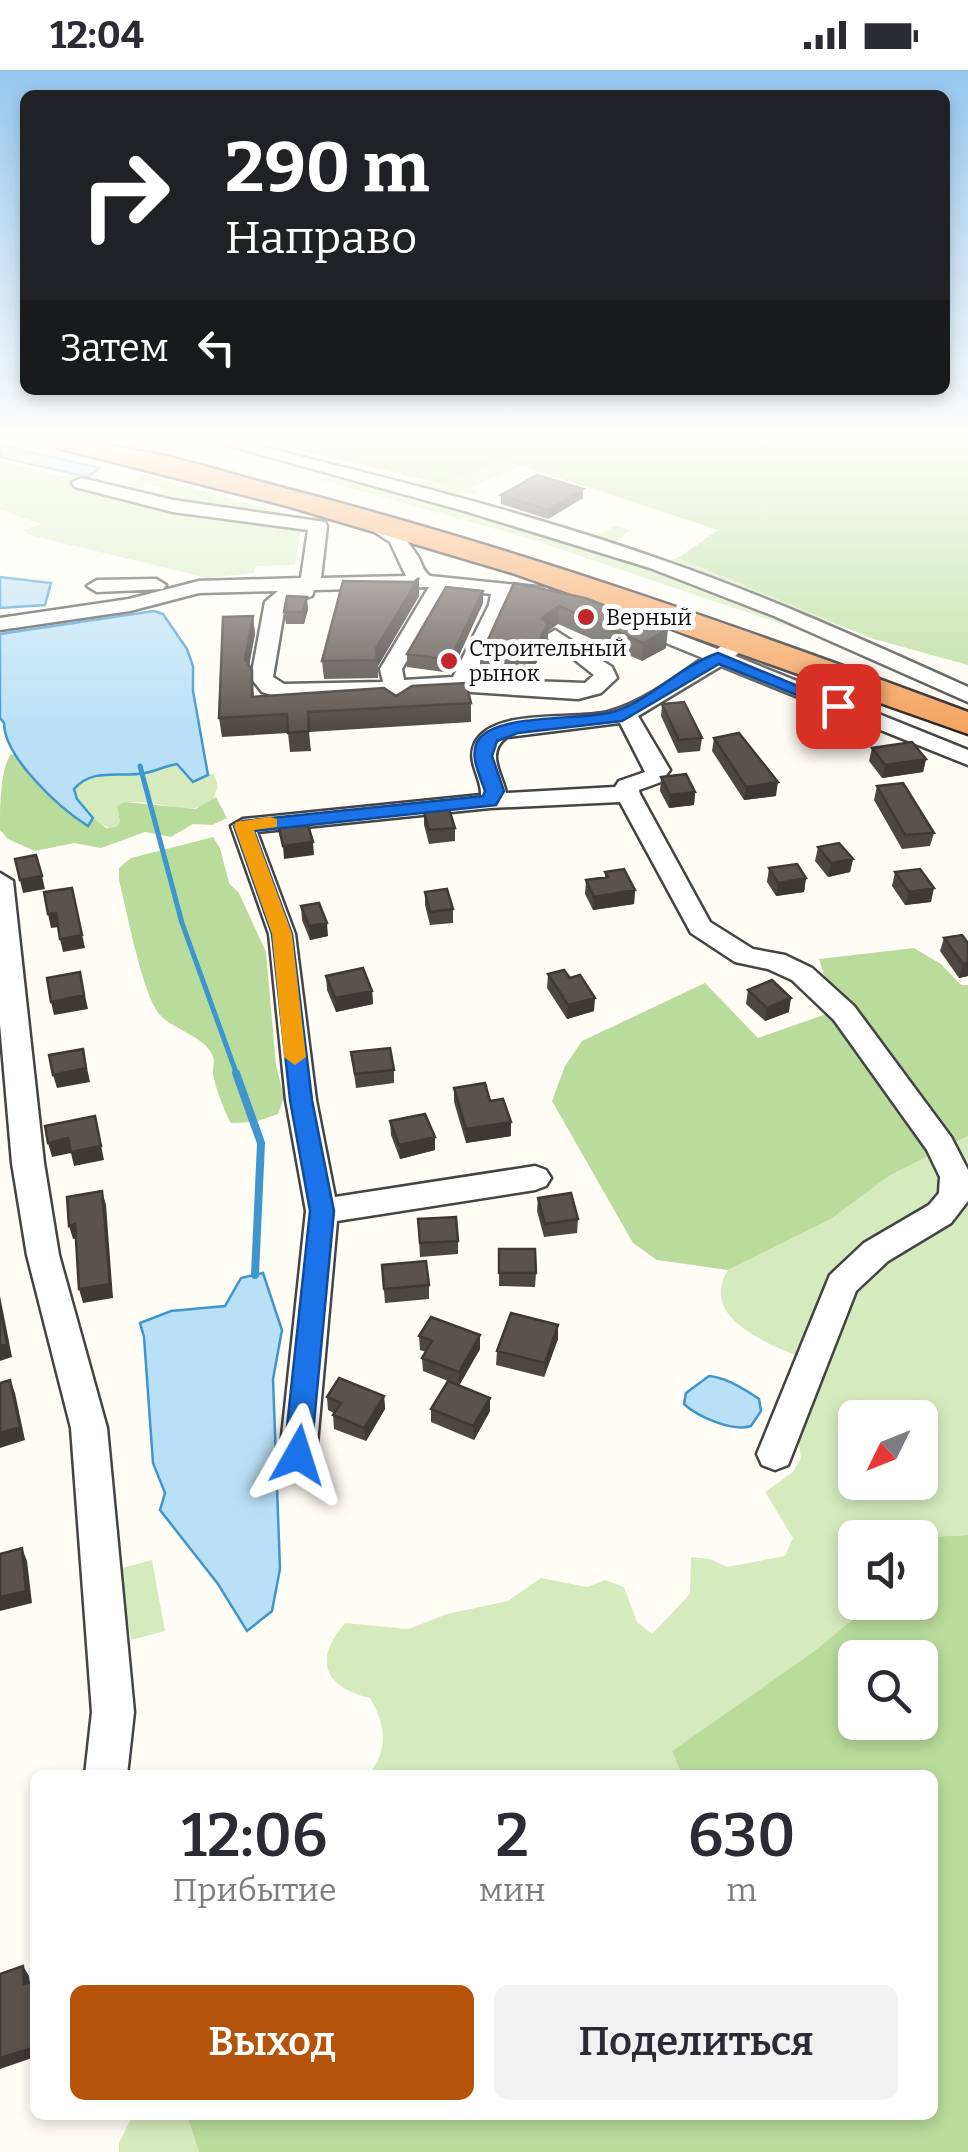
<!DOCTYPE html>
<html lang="ru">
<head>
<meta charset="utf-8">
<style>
	body { margin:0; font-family:Bitter,serif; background:#f2f2f3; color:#2b2b33; height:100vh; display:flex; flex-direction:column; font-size:38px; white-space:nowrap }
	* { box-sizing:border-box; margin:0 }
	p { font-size:32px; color:#7c7c81 }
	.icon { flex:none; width:55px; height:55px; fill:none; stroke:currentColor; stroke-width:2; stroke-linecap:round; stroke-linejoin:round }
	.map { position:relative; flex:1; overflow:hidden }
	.sheet { position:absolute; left:30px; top:1700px; width:908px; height:350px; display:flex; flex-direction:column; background:#fff; border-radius:15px; box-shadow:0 5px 15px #0003 }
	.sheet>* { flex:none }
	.guide { position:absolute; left:20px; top:20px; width:930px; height:305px; border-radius:15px; box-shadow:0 5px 15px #0003; background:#202124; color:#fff; overflow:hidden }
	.needle { width:65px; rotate:227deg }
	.fabs { position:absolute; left:838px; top:1330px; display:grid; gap:20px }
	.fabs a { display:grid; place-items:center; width:100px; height:100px; border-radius:15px; background:#fff; box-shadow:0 5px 15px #0003; font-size:50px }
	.pin { position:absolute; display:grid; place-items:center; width:85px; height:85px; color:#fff; margin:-42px; border-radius:20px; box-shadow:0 5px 15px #0006 }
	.me { position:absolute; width:110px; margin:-55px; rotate:6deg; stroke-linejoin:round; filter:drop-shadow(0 0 8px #0008) }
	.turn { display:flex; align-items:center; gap:35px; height:210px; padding:0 40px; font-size:45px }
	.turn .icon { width:130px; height:130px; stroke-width:2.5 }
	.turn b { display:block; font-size:70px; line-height:85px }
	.then { display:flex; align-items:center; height:95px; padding:0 40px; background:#0003; gap:20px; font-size:38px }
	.eta { display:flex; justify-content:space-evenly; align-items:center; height:170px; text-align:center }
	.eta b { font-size:60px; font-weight:600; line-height:70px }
	.cta { display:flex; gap:20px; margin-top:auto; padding:20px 40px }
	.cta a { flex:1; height:115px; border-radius:15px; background:#b45309; color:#fff; font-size:40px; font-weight:600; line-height:115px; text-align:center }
	.cta a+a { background:#f2f2f3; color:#2b2b33 }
	.status { display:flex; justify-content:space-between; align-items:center; height:70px; padding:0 50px; background:#fff; direction:ltr }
	.status svg { height:28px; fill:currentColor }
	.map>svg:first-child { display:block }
</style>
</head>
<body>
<div class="status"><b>12:04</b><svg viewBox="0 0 49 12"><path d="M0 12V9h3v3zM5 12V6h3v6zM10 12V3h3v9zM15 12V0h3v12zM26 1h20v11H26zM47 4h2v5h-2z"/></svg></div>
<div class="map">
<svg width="968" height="2082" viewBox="0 0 968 2082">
	<rect width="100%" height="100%" fill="#fffdf5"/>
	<path fill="#d5ebbd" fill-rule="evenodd" d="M500,389l21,7 -51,22 7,4 -28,3 -40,-10 10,-5 25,4z
		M0,391l81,19 65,21 19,-12 -17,-5 -9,5 -12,-1 17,-13 159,43 -8,47 -39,1 -2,7 -47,5 -177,-43 -6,-5 17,-6 -41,-14z
		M308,406l39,3c154,43 318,80 461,154l-284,-96z
		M615,456l15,4 -16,12 56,19 8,-4 196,82 -187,-71 -93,-31z
		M177,694l10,12 27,-2 4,12 -6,17c-30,16 -67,-11 -95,3l3,16 -5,6c-18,0 -34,-20 -41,-36l3,-9 26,-10 41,1z
		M968,1066v399l-40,2 -8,27v-26h-65v64l18,1 -60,49 -141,99 10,24h-314c21,-25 18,-50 2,-77 -46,-11 -57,-38 -25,-75l64,6 38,-15 61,-13 33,-23 46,9 18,-7 19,7 13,35 15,12 38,-40 1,-37 19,2 17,8 58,-11 8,-18 -28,-46 28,-20 8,-14 -5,-33 23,-60c-36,-16 -124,-42 -91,-95l103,-51 58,-43zM855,1348h65v64h-65z
		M152,1490l13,71 -34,9 -12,-71z
		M133,2045h54l12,37h-80v-9z"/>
	<path fill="#b9dc9c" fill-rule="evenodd" d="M266,373h702v222l-94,-26 -196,-81 40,-28 -196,-64 -23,-6 -55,24z
		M11,684l6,1c20,27 41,52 71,70l5,-7 13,10 10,-1 4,-5 -3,-16 8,-4 71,7 20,-12 11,21 -15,7 -19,-1 -22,13 -26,-5 -44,16 -27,-5 -39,8 -27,-12 -8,-9c0,-22 0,-61 11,-76z
		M213,767l7,11 9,35 10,10 27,59 10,113 8,32 -6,17 -23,8 -24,1c-6,-10 -17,-39 -18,-50 0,-10 3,-13 -3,-22 -9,-15 -37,-22 -50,-36 -18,-21 -33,-104 -41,-135v-12l12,-10z
		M914,878l27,16 20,21h7v151l-79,40 -58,43 -103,51 -71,-10 -24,-17 -81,-142 13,-35 17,-25 123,-58 53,55 77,-27 -16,-52z
		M968,1465v617h-769l-12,-37h745v-340h-250l-10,-24 141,-99 60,-49 47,-1v-38l8,-27zM855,1588h65v64h-65z"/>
	<path fill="#b9e0f7" stroke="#3f96cf" stroke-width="2.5" d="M0,375l100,23 -13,9 -87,-20z
		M0,507l51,6 -6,22 -45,3z
		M154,541l9,3 24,35 6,17v25l15,84 -15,7 -16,-18c-12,2 -21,7 -32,9 -25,5 -52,-6 -71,16l3,10 16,19 -5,8c-29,-18 -84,-69 -84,-103l-4,-5v-84z
		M263,1203l19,57 -9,49 7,190 -8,42 -25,20 -29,-47 -58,-74 5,-17 -12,-30 -9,-126 -4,-14 31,-12 54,-5 16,-28z
		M709,1306c15,1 37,14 50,23l2,12 -10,15c-18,6 -53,-9 -67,-22l2,-11z"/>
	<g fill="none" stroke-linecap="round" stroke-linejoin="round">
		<path stroke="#3f96cf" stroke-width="5" d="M140,696l42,157 55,152"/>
		<path stroke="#3f96cf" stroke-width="8" d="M236,1003l25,70 -6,132"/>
		<g stroke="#444" stroke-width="5">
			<path id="minor" d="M219,373h28c141,35 282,70 418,118 104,36 203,81 303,126v15l-194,-86 -124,-48 -182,-56z
				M81,408l92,22 152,22 2,4 -6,52 85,-2 -16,-34 -36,-23 9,-6c24,8 41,21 54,42 6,9 4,14 13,21l117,12 10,6 -10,6 -36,-4 -37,83 111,4 9,-8 -49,-39 10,-6 57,37 5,11 -16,15 -23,6 -137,-9 -34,3 2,11 -11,7 -8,-2 -5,-14 -111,1 -12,-4 -11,-14 14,-76 13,-11 -79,2 -69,18 -130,19v-12l129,-19 70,-18 102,-3 7,-48 -135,-18 -98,-25 -3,-4zM429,517l-49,82 3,13 -99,2 -11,-7 12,-72 27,-9 2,-6zM448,519l43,5 -2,11 -36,72 -49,3 -2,-11z
				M156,509l10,6 -3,4 -66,3 -10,-6 10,-6z
				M629,545l88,34 20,-13h14l3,4 -19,16 233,94v15l-247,-99 -83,50 32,54 -9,12 -22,8 1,4 70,128 43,27 32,6 27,13 42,38 97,131 17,33v31l-17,22 -63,38 -32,30 -68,174 -13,5 -13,-5 -5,-11 73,-179 34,-32 65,-38 10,-12 1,-16 -13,-27 -93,-130 -42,-40 -24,-11 -33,-7 -44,-29 -71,-131 -130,6 -233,24 38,102 21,166 19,97 200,-31 11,4 5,8 -5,8 -11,4 -198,31 -21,234 -5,11 -13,5 -13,-5 -5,-11 26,-244 -20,-111 -17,-166 -38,-108 12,-7 238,-24c1,-17 -15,-34 -6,-52 18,-36 99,-22 133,-31 34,-9 66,-34 95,-54l-81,-33 -3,-4zM620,653l25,49 -26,9 -4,6 -109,6c-4,-20 -21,-40 1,-56z
				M0,803l13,8 31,282 15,92 48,173 27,284 -7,63h-42l7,-63 -21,-284 -44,-173 -15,-92 -12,-139z"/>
		</g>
		<g stroke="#222" stroke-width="5">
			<path id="highway" d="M54,373c77,-3 156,26 230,45 232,60 459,140 684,224v22l-456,-161 -225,-67 -229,-58z"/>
		</g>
		<use href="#minor" fill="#fff" fill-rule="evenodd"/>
		<use href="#highway" fill="#f5a25d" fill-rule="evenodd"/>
	</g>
	<path fill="#4d4742" d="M583,419v9l-35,21 -47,-15v-9z
		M414,512l5,14 -41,70v12l-54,1 -2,-18z
		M514,513l152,65 -24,13 -84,-37 -10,7v12l-20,34 -48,-2v-18z
		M483,533l-32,70 -44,-6v-13z
		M308,539l-4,15h-18l-2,-12z
		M253,546l2,18 -6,31 3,5 2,27 142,-1 75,7v19l-162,10 2,19 -21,1 -2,-19 -66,4 -3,-19z
		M662,634l40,34 -2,13 -22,2 -17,-37z
		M714,668l62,58 -32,4 -32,-49z
		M872,678l54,11 -3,13 -41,6 -13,-17z
		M661,707l34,15 -1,13 -25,3 -9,-17z
		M877,716l57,47 -4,13 -28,3 -28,-49z
		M424,742l31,16v13l-26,3 -5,-19z
		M818,777l35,12 -3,13 -22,5 -13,-16z
		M769,798l37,10 -2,14 -28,4 -9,-14z
		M605,802l30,18 -1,14 -41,6 -8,-16 1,-14 19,-3z
		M895,802l36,30 -26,3 -13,-19z
		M425,822l28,17v14l-23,2 -5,-20z
		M301,836l27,30 -18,4 -8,-20z
		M962,865l6,41 -9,2 -19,-27 4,-13z
		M548,904l46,37 -27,8 -20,-31z
		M326,906l46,15 1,13 -37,8 -9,-22z
		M748,920l41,22 -24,9 -19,-17z
		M351,982l43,18v13l-38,5z
		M454,1018l36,13 21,35 -45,7 -12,-41z
		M390,1051l45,16v13l-35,9 -9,-24z
		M538,1128l40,21 -1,14 -33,4 -7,-26z
		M418,1149l40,22v13l-38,3z
		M499,1179l37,24 -1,14 -36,-1z
		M382,1195l47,20v14l-44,4z
		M419,1266l61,13 -21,36 31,26 -16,29 -43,-18v-13l17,-28 -25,-10 -1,-13 4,-6 -6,-2z
		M558,1269l-14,38 -48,-12 1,-14z
		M384,1326l1,13 -19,32 -32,-12 -1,-14 1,-2 -6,-3 -1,-13z"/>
	<path fill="#3f3936" d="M583,419v9l-35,21v-9z
		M419,508v18l-41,70 -2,-18z
		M483,521v12l-32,70 -1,-13z
		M307,527l1,12 -4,15 -1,-12z
		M559,536l-1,18 -10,7v12l-20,34v-18l14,-41z
		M253,546l2,18 -8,43 -2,-18z
		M668,559l-2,19 -24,13 1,-18z
		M926,689l-3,13 -41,6 3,-13z
		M778,712l-2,14 -32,4 2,-13z
		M695,722l-1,13 -25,3 1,-13z
		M313,772l1,13 -30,4 -1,-13z
		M853,789l-3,13 -22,5 3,-14z
		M42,806l3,13 -22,4 -3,-13z
		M806,808l-2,14 -28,4 2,-13z
		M934,818l-3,14 -26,3 4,-13z
		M635,820l-1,14 -41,6 1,-13z
		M75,831l10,47 -22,4 -3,-13z
		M56,843l3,14 -8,1 -3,-14z
		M327,853l1,13 -18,4 -1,-14z
		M968,893v13l-9,2 4,-14z
		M83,916l5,23 -34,6 -3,-13z
		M372,921l1,13 -37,8 -1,-14z
		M595,928l-1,13 -27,8 1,-14z
		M791,928l-2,14 -24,9 2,-13z
		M83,979l7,33 -33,6 -4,-13z
		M95,1046l9,44 -30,6 -3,-13 -19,4 -4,-14z
		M511,1052v14l-45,7v-14z
		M435,1067v13l-35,9 -1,-14z
		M102,1121l4,14 7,93 -30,5 -4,-14z
		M75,1154l4,14 -6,1 -4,-13z
		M0,1226l12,61 -12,4z
		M558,1255v14l-14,38 1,-14z
		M480,1265v14l-21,37v-14z
		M10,1310l5,13 10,47 -25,8v-15z
		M384,1326l1,13 -19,32 -2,-13z
		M490,1328v13l-16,29 -1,-14z
		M22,1478l5,13 5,42 -32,8v-14z
		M23,1896l6,10 2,18 -7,-10z
		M35,1977v10l-35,12v-11z"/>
	<path fill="#5a524d" stroke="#3f3936" stroke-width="2.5" d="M537,405l46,14 -35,21 -47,-15z
		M419,508l-43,70 1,12 -55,1 21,-80 71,1z
		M514,513l71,15 83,31 -25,14 -84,-37 -17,12 6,7 -20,34 -48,-2z
		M446,517l37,4 -33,69 -43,-6z
		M287,526l20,1 -4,15h-19z
		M253,546l-8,43 7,11v27l132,-9 12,8 16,-10 54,-3 5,20 -163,9 1,19 -21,2 -1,-19 -68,4 4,-101z
		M684,632l18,36 -23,2 -17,-36z
		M739,663l39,49 -32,5 -32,-49z
		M912,672l14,17 -41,6 -13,-17z
		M686,704l9,18 -25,3 -9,-18z
		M903,713l31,50 -29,2 -28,-49z
		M449,739l6,19 -26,2 -5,-18z
		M308,755l5,17 -30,4 -4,-18z
		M839,773l14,16 -22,4 -13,-16z
		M36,785l6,21 -22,4 -5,-21z
		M797,794l9,14 -28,5 -9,-15z
		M624,799l11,21 -41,7 -8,-17 22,-3 -3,-5z
		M920,799l14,19 -25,4 -14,-20z
		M72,818l10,47 -22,4 -4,-26 -8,1 -4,-22z
		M447,819l6,20 -23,3 -5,-20z
		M319,833l8,20 -18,3 -8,-20z
		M962,865l6,8v20l-5,1 -19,-26z
		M363,898l9,23 -37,7 -9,-22z
		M564,900l6,8 10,-3 15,23 -27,7 -20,-31z
		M80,902l4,23 -33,7 -4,-24z
		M772,910l19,18 -24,10 -19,-18z
		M390,978l4,22 -39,4 -4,-22z
		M83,979l3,19 -33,7 -4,-20z
		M485,1013l5,18 13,-2 8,23 -45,7 -12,-41z
		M425,1044l10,23 -36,8 -9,-24z
		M95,1046l6,30 -30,6 -3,-14 -20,5 -3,-17z
		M102,1121l8,93 -31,5 -4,-65 -6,2 -2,-29z
		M571,1123l7,26 -33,5 -7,-26z
		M456,1147l2,24 -38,2 -2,-24z
		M499,1179h36l1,24h-37z
		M426,1191l3,24 -45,4 -2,-24z
		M0,1236l7,38 -7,2z
		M511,1243l47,12 -13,38 -48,-12z
		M431,1247l49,18 -21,37 -37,-14 10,-17 -13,-5z
		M339,1308l45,18 -20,32 -31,-13 8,-12 -14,-6z
		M10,1310l10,47 -20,6v-50z
		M448,1311l42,17 -17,28 -42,-17z
		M22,1478l4,43 -26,6v-43z
		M23,1896l1,18 11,-3v66l-35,11v-84z"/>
	<linearGradient id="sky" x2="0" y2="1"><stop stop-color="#95c6ee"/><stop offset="0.56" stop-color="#fffefa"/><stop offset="1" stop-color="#fffefa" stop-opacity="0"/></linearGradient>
	<rect width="968" height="664" fill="url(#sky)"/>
	<path fill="#1a73e8" stroke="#114b97" stroke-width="2.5" d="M718,583l128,53 -14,3 -113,-45 -97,57 -104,12 -21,8 -5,15 12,35 -8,14 -242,26 38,103 20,166 22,111 -23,244 -4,8 -9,4 -10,-4 -4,-8 26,-244 -20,-111 -18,-166 -38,-108 9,-5 240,-25 2,-5c-5,-15 -17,-37 -6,-52 19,-25 98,-19 129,-26 36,-7 73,-48 110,-60z"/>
	<path fill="#f59e0b" d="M270,747l7,2v8l-23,3 38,104 14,123 -11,8 -11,-8 -12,-123 -38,-108 2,-4z"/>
	<g fill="#c4262e" stroke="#fff" stroke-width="4">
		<circle cx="586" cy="547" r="10"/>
		<circle cx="449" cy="591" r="10"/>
	</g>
	<g text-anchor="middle" stroke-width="10" stroke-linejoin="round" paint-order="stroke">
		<g font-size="22" fill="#111" stroke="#fff" text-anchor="start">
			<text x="606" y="555">Верный</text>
			<text x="469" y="586">Строительный<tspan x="469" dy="25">рынок</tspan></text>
		</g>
	</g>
</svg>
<div class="fabs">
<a><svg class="needle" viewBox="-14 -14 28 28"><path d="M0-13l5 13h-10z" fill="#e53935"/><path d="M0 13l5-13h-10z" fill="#7c7c81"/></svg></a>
<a><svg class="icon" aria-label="sound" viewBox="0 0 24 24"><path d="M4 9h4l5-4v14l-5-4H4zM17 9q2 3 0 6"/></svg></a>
<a><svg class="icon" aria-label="search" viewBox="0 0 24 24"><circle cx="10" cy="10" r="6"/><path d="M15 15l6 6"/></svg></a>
</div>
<div class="pin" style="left:838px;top:636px;background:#d93025"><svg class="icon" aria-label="arrive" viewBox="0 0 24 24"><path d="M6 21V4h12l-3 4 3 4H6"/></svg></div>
<svg class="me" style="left:298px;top:1385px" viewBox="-20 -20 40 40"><path d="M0-17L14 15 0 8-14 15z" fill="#1a73e8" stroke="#fff" stroke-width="4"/></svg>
<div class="guide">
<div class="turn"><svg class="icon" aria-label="right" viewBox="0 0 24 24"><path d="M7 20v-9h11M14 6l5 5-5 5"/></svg><div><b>290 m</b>Направо</div></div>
<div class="then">Затем<svg class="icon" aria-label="left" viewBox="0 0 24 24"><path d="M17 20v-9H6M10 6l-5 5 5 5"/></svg></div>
</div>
<section class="sheet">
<div class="eta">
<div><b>12:06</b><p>Прибытие</p></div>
<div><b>2</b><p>мин</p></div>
<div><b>630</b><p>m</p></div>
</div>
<div class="cta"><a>Выход</a><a>Поделиться</a></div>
</section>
</div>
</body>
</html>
